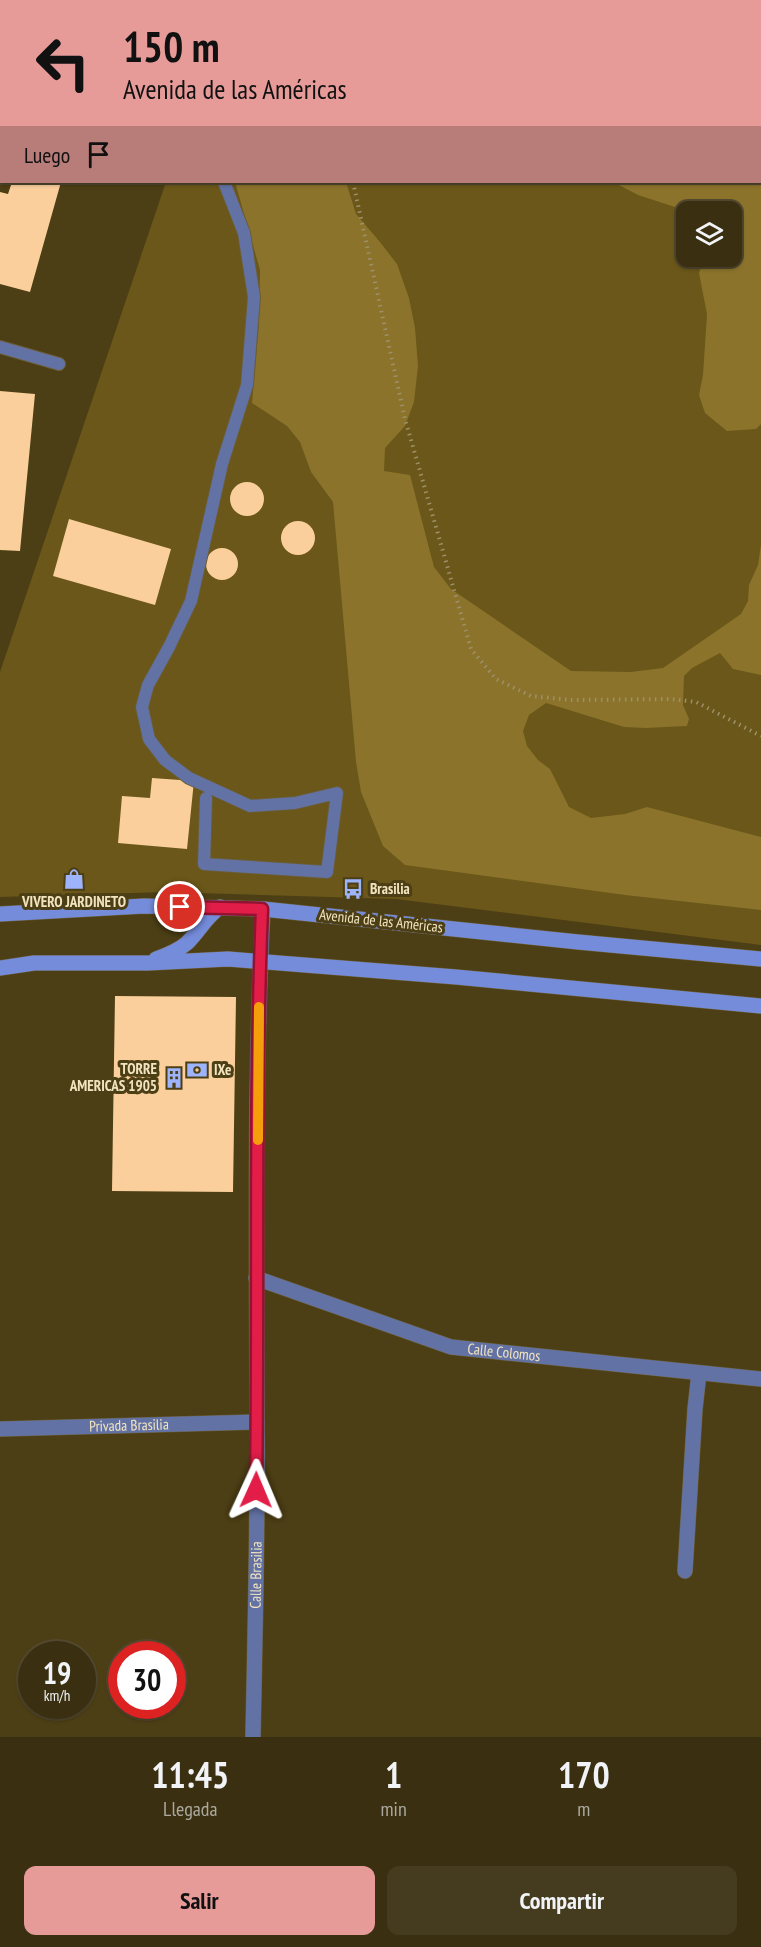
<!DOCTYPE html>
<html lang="es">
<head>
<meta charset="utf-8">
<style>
	body { margin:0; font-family:"PT Sans Narrow",sans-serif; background:#453b1e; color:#f1f3f6; height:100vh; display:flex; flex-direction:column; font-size:22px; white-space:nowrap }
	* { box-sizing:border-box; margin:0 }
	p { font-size:20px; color:#aba99f }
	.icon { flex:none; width:33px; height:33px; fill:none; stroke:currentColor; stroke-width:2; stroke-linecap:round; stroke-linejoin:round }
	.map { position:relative; height:1737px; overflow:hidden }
	.drawer { display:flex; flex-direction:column; background:#3a2f10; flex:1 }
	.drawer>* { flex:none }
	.guide { position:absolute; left:0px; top:0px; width:762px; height:183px; box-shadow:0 2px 4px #0004,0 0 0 2px #544a30; background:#e69b98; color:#111; overflow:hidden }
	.controls { position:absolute; left:676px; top:201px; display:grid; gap:12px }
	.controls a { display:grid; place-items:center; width:66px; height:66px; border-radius:12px; background:#3a2f10; box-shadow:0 2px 4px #0004,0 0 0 2px #544a30; font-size:30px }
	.speed { position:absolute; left:18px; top:1641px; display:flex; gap:12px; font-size:30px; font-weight:700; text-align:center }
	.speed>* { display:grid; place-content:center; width:78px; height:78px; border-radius:50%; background:#3a2f10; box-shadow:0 2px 4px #0004,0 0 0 2px #544a30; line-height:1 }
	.speed small { font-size:15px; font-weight:400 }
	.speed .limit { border:9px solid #d22; background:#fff; color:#111 }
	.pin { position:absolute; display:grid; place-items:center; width:51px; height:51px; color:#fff; margin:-26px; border:3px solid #fff; border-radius:50%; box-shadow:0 2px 6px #0007 }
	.me { position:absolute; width:66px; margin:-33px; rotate:1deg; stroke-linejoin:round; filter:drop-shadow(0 0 4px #0008) }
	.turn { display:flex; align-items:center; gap:21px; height:126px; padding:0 24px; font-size:27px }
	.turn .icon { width:78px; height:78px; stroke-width:2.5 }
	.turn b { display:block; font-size:42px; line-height:51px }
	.then { display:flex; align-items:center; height:57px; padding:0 24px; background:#0003; gap:12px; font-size:22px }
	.eta { display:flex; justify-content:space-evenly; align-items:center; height:102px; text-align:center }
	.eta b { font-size:36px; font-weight:700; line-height:42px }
	.button { display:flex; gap:12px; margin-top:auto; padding:12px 24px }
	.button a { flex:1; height:69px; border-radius:12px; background:#e69b98; color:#111; font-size:24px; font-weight:700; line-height:69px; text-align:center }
	.button a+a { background:#453b1e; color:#f1f3f6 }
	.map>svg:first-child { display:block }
</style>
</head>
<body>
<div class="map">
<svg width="761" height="1737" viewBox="0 0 761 1737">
	<rect width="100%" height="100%" fill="#4d3f15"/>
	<path fill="#6a5719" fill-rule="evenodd" d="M225,0h536v945l-365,-46 -231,-7 -165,5v-225l166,-490h594v-180l-536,-1zM687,212h45v44h-45z"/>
	<path fill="#8b732b" d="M550,0h211v424l-5,5 -29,2 -22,-18 -6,-18 4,-20 4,-61 -8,-41 5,-16 28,-1v-44h-45v2l-9,-6 -40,-13 -25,-13h147v-180l-210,-1z
		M235,182h111l10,32 24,28 17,22 12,34 6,30 3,38 -4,36 -9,24 -20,22 -1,23 26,4 24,92 17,22 120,82 60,1 32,-4 78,-54 7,-13 1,-16 9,-20 3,-20v130l-28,-6 -13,-16 -28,15 -8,8 -1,29 6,14 -2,7 -41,2 -22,-1 -78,-24 -17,12 -6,16 4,15 11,14 12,9 19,38 22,11 34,-4 22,-7 114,30v73l-136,-15 -220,-30 -22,-19 -22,-54 -5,-30 -23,-260 -22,-30 -11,-30 -13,-16 -35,-23 7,-81 1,-52z"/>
	<path fill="#facf9c" d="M12,182h49l-31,110 -30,-8v-92l8,2z
		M0,391l35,3 -15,157 -20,-1z
		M230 499a17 17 0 1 1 34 0a17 17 0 1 1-34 0Z
		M69,519l102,30 -16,56 -102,-29z
		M281 538a17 17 0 1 1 34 0a17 17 0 1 1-34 0Z
		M206 564a16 16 0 1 1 32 0a16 16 0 1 1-32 0Z
		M152,778l42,3 -7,68 -69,-6 4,-47 28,2z
		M115,996l121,1 -3,195 -121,-1z"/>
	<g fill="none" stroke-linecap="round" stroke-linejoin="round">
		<g stroke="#6b5d34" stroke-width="14">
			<path id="service" d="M34,2v-2
				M0,30h2
				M0,60h2
				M0,347l59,17
				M206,798l-2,66 123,8 10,-79 -42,10 -45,3 -61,-28 -24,-18 -16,-21 -7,-32 6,-22 21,-38 22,-46 31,-137 25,-79 7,-88 -10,-64 -20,-51"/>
		</g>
		<g stroke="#6b5d34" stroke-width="16">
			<g id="minor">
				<path id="s1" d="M256,1278l195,69 310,32"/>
				<path id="s2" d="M0,1429l257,-7"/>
				<path d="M685,1571l10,-162 4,-36"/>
				<path id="s3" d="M253,1737c2,-106 5,-211 4,-317 0,-170 -3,-341 6,-511"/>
			</g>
		</g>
		<g stroke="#6b5d34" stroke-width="16">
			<path id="secondary" d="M0,914l144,-8 119,3 315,33 183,17
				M156,959c11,-4 22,-8 31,-16 12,-12 19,-26 33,-36
				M0,968l34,-5h114l80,-4 228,18 305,29"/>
		</g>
		<path stroke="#9e9069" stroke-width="4" stroke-dasharray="1.5 4.5" stroke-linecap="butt" d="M314,0v2
			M353,182l52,237 66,230 25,30 35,17 40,4 100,-1 25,3 65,34"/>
		<use href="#service" stroke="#6372a4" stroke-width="12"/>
		<use href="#minor" stroke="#6372a4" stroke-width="15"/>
		<use href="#secondary" stroke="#758cdb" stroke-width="15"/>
	</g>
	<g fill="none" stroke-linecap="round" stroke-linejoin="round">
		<g stroke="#92132f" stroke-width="15">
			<path id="route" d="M180,907l82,2c-8,193 -3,387 -6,581"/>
		</g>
		<use href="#route" stroke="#e11d48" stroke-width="10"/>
		<path stroke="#f59e0b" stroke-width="10" d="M258,1140l1,-133"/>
	</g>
	<defs>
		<g id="shop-bare" transform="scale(1.62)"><path d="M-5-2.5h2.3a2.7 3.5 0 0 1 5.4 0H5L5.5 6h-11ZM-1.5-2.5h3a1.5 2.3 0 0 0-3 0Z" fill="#9db4fd" stroke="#4d3f15" stroke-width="2.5" paint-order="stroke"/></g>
		<g id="bus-bare" transform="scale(1.62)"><path d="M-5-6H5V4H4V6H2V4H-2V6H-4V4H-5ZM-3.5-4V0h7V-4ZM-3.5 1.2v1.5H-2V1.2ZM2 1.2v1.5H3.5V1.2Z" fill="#9db4fd" stroke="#4d3f15" stroke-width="2.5" paint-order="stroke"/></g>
		<g id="bank-bare" transform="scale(1.62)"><path d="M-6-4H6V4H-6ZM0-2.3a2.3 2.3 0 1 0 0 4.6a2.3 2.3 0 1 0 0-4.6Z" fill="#9db4fd" stroke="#4d3f15" stroke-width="2.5" paint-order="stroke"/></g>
		<g id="building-bare" transform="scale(1.62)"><path d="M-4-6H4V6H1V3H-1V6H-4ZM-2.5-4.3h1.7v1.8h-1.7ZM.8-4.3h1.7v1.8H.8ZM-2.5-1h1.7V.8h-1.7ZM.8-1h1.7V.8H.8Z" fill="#9db4fd" stroke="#4d3f15" stroke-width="2.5" paint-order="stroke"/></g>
	</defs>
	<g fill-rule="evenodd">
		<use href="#shop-bare" x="74" y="879"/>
		<use href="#bus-bare" x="353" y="889"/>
		<use href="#bank-bare" x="197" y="1070"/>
		<use href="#building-bare" x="174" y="1078"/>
	</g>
	<g text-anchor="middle" stroke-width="6" stroke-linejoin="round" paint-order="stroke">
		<g font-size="15" font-weight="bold" fill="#f2e4bf" stroke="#4d3f15" text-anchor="start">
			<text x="370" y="894">Brasilia</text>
			<text x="74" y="907" text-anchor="middle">VIVERO JARDINETO</text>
			<text x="157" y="1074" text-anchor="end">TORRE<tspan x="157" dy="17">AMERICAS 1905</tspan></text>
			<text x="214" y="1075">IXe</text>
		</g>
		<g font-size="15" fill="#f2e4bf" stroke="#4d3f15">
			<text transform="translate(381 921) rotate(6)" y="5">Avenida de las Américas</text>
			<text dy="5" stroke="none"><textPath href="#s1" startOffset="260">Calle Colomos</textPath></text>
			<text dy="5" stroke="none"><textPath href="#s2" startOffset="129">Privada Brasilia</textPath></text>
			<text dy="5" stroke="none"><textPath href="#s3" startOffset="162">Calle Brasilia</textPath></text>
		</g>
	</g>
</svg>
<div class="controls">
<a><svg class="icon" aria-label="layers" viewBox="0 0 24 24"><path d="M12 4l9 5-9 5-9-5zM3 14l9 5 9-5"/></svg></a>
</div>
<div class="speed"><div>19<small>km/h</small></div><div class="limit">30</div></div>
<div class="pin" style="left:180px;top:907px;background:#d93025"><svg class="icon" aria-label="arrive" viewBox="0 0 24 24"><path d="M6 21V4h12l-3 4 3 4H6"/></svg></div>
<svg class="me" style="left:256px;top:1490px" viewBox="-20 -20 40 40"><path d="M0-17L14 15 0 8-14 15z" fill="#e11d48" stroke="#fff" stroke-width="4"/></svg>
<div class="guide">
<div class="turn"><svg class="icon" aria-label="left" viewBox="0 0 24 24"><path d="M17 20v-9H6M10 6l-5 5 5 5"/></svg><div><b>150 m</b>Avenida de las Américas</div></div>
<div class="then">Luego<svg class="icon" aria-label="arrive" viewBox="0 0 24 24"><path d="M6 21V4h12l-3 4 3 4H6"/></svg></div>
</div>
</div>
<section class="drawer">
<div class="eta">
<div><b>11:45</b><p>Llegada</p></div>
<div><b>1</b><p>min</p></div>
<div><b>170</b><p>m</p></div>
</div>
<div class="button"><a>Salir</a><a>Compartir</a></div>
</section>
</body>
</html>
